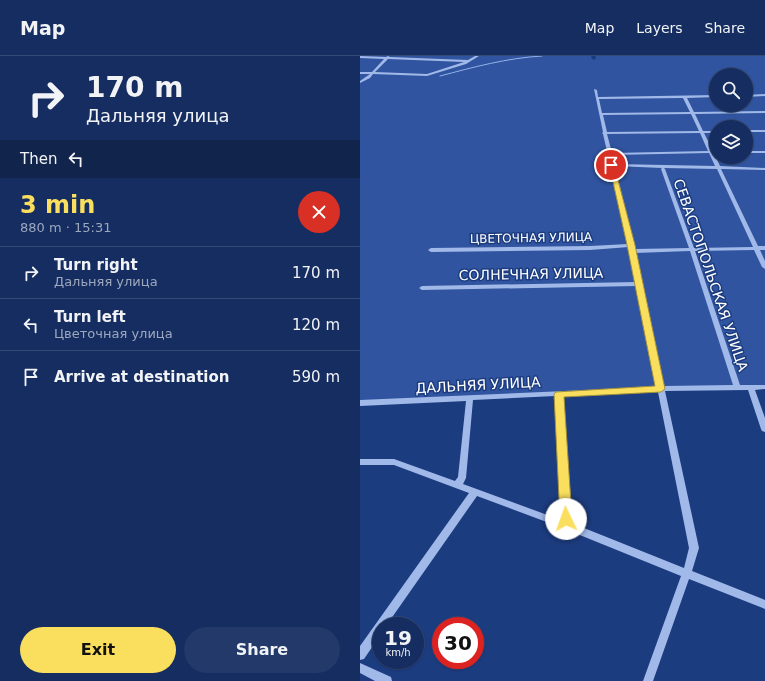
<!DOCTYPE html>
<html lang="en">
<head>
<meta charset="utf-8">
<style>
	body { margin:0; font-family:"DejaVu Sans",sans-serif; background:#223969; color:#f1f3f6; height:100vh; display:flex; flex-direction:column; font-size:15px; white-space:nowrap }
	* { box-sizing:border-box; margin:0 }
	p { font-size:13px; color:#9da8bd }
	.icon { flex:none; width:22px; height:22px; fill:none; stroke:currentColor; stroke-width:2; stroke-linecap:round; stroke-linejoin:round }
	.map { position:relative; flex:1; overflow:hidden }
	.side { display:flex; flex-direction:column; background:#152d60; width:360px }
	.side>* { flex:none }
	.banner { background:#152d60; color:#f1f3f6; overflow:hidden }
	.controls { position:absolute; left:349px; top:12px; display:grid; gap:8px }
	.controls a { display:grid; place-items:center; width:44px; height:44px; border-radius:50%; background:#152d60; box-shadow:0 1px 3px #0004,0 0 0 1px #344975; font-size:20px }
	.speed { position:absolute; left:12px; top:561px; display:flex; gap:8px; font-size:20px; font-weight:700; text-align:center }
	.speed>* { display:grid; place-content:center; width:52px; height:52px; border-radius:50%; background:#152d60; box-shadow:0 1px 3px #0004,0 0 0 1px #344975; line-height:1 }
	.speed small { font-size:10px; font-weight:400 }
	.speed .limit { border:6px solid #d22; background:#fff; color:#111 }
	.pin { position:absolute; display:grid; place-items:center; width:34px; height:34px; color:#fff; margin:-17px; border:2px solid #fff; border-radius:50%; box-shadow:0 1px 4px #0007 }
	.me { position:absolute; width:44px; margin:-22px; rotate:357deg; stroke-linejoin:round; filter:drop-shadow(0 0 3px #0008) }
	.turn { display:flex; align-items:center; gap:14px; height:84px; padding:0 20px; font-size:18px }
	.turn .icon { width:52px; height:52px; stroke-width:2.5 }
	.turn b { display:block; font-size:28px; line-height:34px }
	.then { display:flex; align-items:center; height:38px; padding:0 20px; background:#0003; gap:8px; font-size:15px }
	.round { display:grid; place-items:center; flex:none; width:42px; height:42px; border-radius:21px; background:#223969 }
	.overview { display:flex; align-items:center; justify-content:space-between; height:68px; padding:0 20px }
	h1 { font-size:24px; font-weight:800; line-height:30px; color:#fadf5e }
	.action { display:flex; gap:8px; margin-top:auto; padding:8px 20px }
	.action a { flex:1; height:46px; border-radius:24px; background:#fadf5e; color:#111; font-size:16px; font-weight:800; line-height:46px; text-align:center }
	.action a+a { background:#223969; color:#f1f3f6 }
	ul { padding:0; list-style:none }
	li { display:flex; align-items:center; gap:12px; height:52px; padding:0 20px; border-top:1px solid #344975 }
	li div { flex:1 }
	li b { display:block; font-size:15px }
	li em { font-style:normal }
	header { display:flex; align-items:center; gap:24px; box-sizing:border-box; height:56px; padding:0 20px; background:#152d60; border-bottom:1px solid #344975 }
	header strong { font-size:19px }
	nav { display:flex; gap:22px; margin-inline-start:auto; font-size:14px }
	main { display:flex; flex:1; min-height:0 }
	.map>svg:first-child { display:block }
</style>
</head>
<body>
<header>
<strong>Map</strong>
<nav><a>Map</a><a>Layers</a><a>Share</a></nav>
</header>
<main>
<section class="side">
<div class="banner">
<div class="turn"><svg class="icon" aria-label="right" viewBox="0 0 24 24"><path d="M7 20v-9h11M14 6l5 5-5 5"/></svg><div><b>170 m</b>Дальняя улица</div></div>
<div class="then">Then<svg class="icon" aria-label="left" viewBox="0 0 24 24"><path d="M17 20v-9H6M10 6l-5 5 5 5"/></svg></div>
</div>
<div class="overview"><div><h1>3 min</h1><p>880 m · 15:31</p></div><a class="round" style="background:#d93025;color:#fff"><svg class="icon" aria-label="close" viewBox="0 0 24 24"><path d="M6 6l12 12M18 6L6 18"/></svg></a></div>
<ul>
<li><svg class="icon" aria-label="right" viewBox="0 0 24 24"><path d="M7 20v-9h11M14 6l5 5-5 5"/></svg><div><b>Turn right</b><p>Дальняя улица</p></div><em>170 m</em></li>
<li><svg class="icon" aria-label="left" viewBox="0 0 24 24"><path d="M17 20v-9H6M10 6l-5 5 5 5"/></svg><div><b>Turn left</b><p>Цветочная улица</p></div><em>120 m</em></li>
<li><svg class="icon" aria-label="arrive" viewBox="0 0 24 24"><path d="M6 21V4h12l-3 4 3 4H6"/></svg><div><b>Arrive at destination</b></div><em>590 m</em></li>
</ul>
<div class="action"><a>Exit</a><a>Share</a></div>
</section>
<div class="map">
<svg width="405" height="625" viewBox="0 0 405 625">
	<rect width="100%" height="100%" fill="#1c3c80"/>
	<path fill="#30549f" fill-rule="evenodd" d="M0,0h231l1,3 3,1 1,-4h169v329l-405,17zM356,19h30v30h-30zM356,71h30v30h-30z"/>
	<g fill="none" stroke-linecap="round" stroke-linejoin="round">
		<path stroke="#94b2eb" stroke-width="1" d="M80,20c34,-9 67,-18 102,-20"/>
		<path fill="#a1b9e9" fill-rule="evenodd" d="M0,0l26,1 2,-1 2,1 78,3 7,-4h4l-13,8 -39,12 -54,-2 -3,4 -10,5v-2l10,-7h-10v-2h12l12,-13 -24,-1zM28,3l76,3 -37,12 -52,-2z
			M234,33l3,1 1,7 118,-2v2l-29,1 7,14 71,-1v2l-70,1 8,17h13v2h-12l9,18h3v2h-2l6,13 45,2v2l-44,-1 37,77h7v4h-5l5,11v8l-3,-2 -8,-17 -59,1 45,134h25v4l-10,1 10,28v14l-3,-1 -1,-2 -13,-39 -83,1 34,157 -7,23 73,29v9l-76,-30 -36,102h-10l38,-105 -121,-49 -83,-31 -91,130h-5v8l-17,25 -4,1v-14l109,-153 -75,-28h-34v-6h34l61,22 3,-4 8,-76 -106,5v-6l297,-13 -21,-101 -214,4 -3,-2 3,-2 214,-4 -7,-35 -39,3 -159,2 -3,-2 3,-2 159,-2 38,-2 -18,-78 -1,-1 1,-1 -7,-30 -1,-1 1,-1zM323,42l7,14 -88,1 -3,-14zM331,58l8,17 -92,1 -4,-17zM340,77l8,18 -96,2 -5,-19zM349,97l6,13 -101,-2 -2,-9zM255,110l47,2 -1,1 28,79 -54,1zM304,112l53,1 36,78 -59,1 -29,-79zM330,195l43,134 -69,1 -29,-133zM298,336l31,156 -5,20 -115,-46 1,-3 -7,-123zM195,340l6,124 -98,-36 3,-6 7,-78z
			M405,38v2l-19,1v-2z
			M386,74h19v2h-19z
			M386,95h19v2h-19z
			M0,607l31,14 1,4h-17l-15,-8z"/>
	</g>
	<path fill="#fadf5e" stroke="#a2913d" d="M249,108l5,1 21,80 30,144 -4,3 -97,5 8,122 -2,3 -4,2 -4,-2 -2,-3 -6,-125 2,-2 99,-6 -28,-141z"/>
	<g text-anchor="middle" stroke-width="3" stroke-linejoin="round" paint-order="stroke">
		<g font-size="12" fill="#fff" stroke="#1c3c80">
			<text transform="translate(171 182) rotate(-1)" y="4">ЦВЕТОЧНАЯ УЛИЦА</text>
		</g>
		<g font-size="14" fill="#fff" stroke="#1c3c80">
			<text transform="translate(171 218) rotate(-1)" y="5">СОЛНЕЧНАЯ УЛИЦА</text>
			<text transform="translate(351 219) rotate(71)" y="5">СЕВАСТОПОЛЬСКАЯ УЛИЦА</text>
			<text transform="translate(118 329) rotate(-3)" y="5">ДАЛЬНЯЯ УЛИЦА</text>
		</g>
	</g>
</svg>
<div class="controls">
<a><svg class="icon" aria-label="search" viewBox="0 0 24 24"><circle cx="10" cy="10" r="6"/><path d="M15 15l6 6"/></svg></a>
<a><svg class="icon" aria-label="layers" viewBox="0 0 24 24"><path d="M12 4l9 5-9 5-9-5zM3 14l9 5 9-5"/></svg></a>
</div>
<div class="speed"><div>19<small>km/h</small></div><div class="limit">30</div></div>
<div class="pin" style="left:251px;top:109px;background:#d93025"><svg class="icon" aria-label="arrive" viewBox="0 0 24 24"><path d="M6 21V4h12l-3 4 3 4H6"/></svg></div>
<svg class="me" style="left:206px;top:463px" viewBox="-20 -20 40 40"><circle r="19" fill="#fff"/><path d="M0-13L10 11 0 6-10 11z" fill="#fadf5e"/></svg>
</div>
</main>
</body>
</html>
